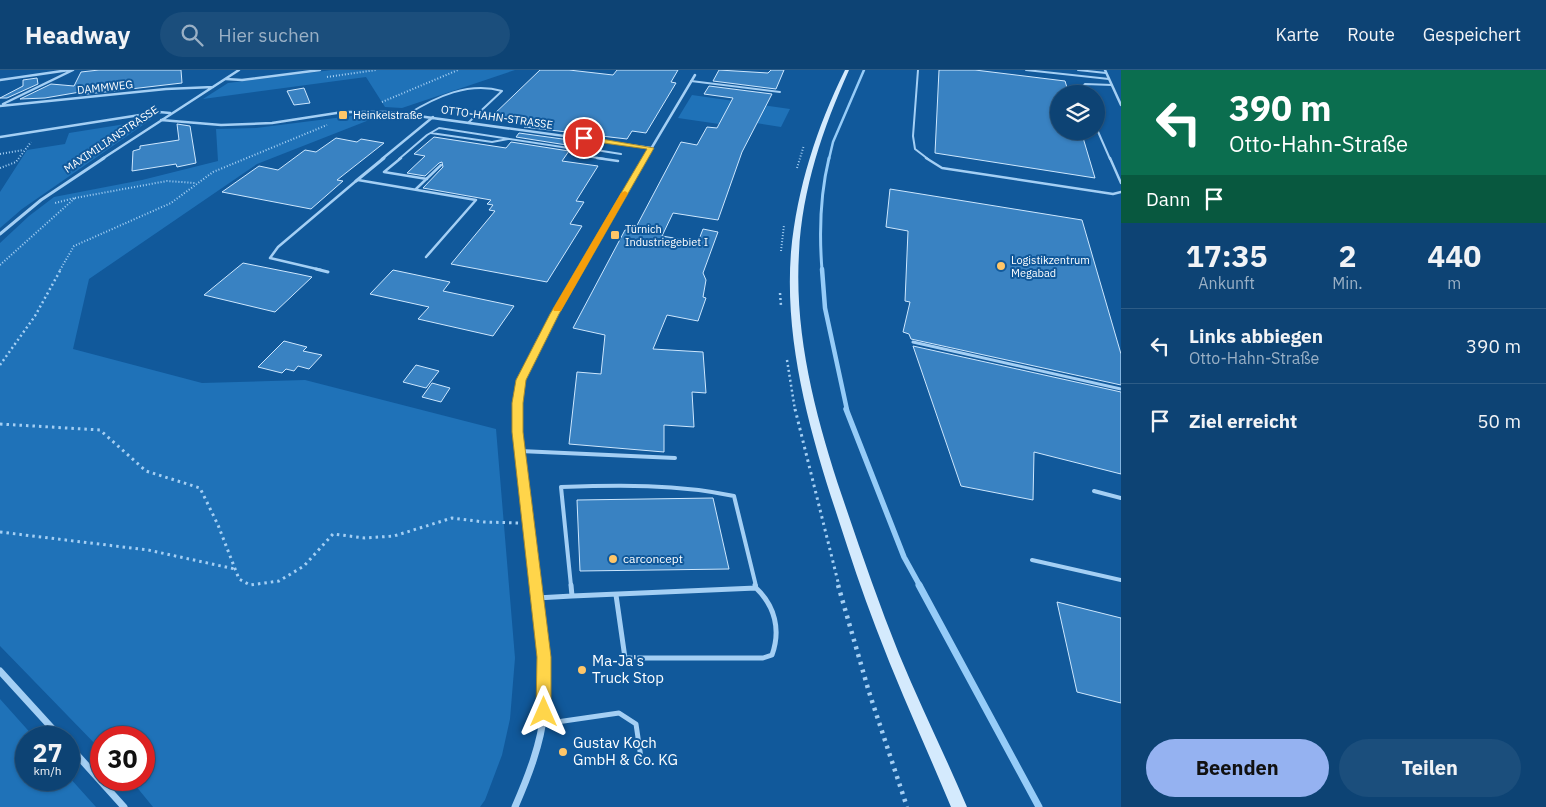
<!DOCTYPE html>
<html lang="de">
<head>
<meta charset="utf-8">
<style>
	body { margin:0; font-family:"IBM Plex Sans",sans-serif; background:#1b4e7c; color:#f1f3f6; height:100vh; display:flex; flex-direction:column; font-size:19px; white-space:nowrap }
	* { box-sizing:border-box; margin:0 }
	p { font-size:16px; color:#9ab0c5 }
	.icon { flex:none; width:28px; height:28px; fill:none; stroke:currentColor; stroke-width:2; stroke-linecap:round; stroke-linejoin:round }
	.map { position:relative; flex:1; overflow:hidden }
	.panel { display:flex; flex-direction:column; background:#0d4374; width:425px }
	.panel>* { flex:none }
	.banner { background:#0b6e4f; color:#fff; overflow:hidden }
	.buttons { position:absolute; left:1050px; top:15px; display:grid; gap:10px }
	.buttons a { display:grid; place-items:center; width:55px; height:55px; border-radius:50%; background:#0d4374; box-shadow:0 1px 4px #0004,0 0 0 1px #2d5c86; font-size:25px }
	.speed { position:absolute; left:15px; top:656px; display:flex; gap:10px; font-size:25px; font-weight:700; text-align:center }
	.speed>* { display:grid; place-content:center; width:65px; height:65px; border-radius:50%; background:#0d4374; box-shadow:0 1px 4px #0004,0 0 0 1px #2d5c86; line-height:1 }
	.speed small { font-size:12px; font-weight:400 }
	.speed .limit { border:8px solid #d22; background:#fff; color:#111 }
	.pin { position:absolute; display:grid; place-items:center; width:42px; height:42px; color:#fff; margin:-21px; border:2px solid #fff; border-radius:50%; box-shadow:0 1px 5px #0007 }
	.me { position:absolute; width:55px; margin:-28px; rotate:0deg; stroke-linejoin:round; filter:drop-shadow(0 0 4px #0008) }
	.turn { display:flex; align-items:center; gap:18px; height:105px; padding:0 25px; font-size:22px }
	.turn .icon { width:65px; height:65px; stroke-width:2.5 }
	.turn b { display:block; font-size:35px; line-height:42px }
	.then { display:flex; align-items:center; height:48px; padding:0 25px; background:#0003; gap:10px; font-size:19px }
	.eta { display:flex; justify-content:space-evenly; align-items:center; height:85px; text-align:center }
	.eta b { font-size:30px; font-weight:700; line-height:35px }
	.button { display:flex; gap:10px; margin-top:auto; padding:10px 25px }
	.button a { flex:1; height:58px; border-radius:30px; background:#95b2f1; color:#111; font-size:20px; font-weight:700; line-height:58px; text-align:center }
	.button a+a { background:#1b4e7c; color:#f1f3f6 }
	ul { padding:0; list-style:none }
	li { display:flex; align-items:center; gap:15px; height:75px; padding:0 25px; border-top:1px solid #2d5c86 }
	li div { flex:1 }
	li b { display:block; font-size:19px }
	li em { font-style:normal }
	header { display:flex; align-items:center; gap:30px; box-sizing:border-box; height:70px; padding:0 25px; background:#0d4374; border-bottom:1px solid #2d5c86 }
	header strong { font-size:24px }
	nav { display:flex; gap:28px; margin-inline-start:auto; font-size:18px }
	.search { width:350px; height:45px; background:#1b4e7c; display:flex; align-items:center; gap:12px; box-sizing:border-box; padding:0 18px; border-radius:28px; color:#9ab0c5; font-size:19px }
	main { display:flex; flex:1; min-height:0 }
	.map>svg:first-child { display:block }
</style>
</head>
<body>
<header>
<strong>Headway</strong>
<div class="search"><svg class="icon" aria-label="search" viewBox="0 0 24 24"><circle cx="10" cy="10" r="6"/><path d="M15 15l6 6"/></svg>Hier suchen</div>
<nav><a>Karte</a><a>Route</a><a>Gespeichert</a></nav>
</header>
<main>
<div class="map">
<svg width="1121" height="737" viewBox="0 0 1121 737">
	<rect width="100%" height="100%" fill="#11599b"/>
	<path fill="#1f72b8" d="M332,0h183l-113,38 -17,-1 -19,-30 -163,22 25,-16z
		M692,25l98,14 -9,18 -58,-9 -4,6 -41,-6z
		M367,44l15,1 -125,49 -168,115 -16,70 129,34 103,-3 191,49 19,229 -5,61 -8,36 -17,45 -5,7h-327l-22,-27h13v-42h-43v12l-101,-104v-403l29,-27 25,-19 88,-17 76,-19 -2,-32 40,-1z
		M153,48l-131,91 -22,19v-36l27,-42 38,-6 4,-11 69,-11z
		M0,629l34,38 -8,1v42h43v-3l27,30h-96z"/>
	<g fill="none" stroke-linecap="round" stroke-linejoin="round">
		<path stroke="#96ccf8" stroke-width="2.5" d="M829,89l4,-17 31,-72"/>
		<path stroke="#96ccf8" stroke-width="3" d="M822,200c-3,-38 -2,-75 7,-112"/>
		<path stroke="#96ccf8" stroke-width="4.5" d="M822,199l3,39 22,102"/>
		<path stroke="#96ccf8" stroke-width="5.5" d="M846,339l58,148 16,29"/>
		<path stroke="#96ccf8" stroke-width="7" d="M919,515l120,222"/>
	</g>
	<path fill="#3982c2" stroke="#cde7fe" d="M99,0h82l1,13 -86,10 -17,2 1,-3 -35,6 -25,1 31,-15 23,2 7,-14z
		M540,0h29l44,5 4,-5h61l-7,12 5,1 -30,50 -14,-2 -5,8 -103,-12 5,-4 -39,-5z
		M719,0l49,3 3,-3h13l-8,19 -63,-8z
		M939,0h36l90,11 4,13h-10v37h22l14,47 -160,-25z
		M37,8l1,6 -31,14h-7l23,-12v-6z
		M709,16l63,8 -30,58 -24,68 -45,-7 -11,23 36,6 5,-13 15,3 -15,41 3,7 -3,17 3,1 -8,23 -31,-6 -14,34 50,3 3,41 -14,-1 2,35 -30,-2v27l-95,-8 8,-72 24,2 4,-39 -32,-7 52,-98 9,1 47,-89 16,3 10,-18 10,1 16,-30 -29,-4z
		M304,18l6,15 -16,2 -7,-14z
		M177,54l13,2 6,37 -19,4 -1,-3 -44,7 1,-20 7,-2v-3l39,-6z
		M519,63l58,8 -4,5 -57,-9z
		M434,67l72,11 5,-6 58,9 -7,10 36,5 -22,35 8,1 -14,22 12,2 -35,56 -96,-18 44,-53 -6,-1 4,-5 -6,-1 4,-4 -68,-12 20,-21 -1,-5 -3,1 -14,13 -18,-3 18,-17 -11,-2z
		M336,68l21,4 4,-3 23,4 -47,37 6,1 -32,28 -89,-17 37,-26 19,4 27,-20 11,2z
		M890,119l192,31 39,134v31l-210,-46 -2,-5 -6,-2 7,-30 -5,-1 3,-70 -22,-4z
		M243,193l55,11 14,3 -37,35 -71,-17z
		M393,200l57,12 -7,9 71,15 -21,30 -75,-17 11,-12 -59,-13z
		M284,271l23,6 -4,4 19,4 -13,14 -11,-3 -4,5 -8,-2 -4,4 -24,-6z
		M913,276l208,46v82l-87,-22 -1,48 -72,-14z
		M416,295l23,6 -13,17 -23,-6z
		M432,313l18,5 -9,14 -19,-5z
		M713,428l16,71 -149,2 -3,-71z
		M1057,532l64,16v85l-44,-11z"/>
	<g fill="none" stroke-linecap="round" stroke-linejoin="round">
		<path stroke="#a4cff4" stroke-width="2" stroke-dasharray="1 2" stroke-linecap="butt" d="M327,7l49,-7
			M382,32l76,-32
			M0,84l23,-4
			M0,98l16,-6 15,-20
			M797,98l7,-23
			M75,128l92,-17 28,2
			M781,181l3,-26
			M0,195l75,-67 -20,5
			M60,200l14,-24 97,-43 42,-31 114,-47"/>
		<path stroke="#a4cff4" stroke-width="2.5" stroke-dasharray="2 3" stroke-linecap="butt" d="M780,223l1,13
			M787,290l8,50
			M0,295l35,-49 26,-47"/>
		<path stroke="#a4cff4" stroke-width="3" stroke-dasharray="2.5 4" stroke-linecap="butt" d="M795,339l44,177
			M0,354l100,6 46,41 54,17 18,37 21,54 11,6 29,-4 25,-15 29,-32 32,4 29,-2 58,-18 32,4 35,1
			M0,462l148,18 87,19"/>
		<path stroke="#a4cff4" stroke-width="4.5" stroke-dasharray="3 5" stroke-linecap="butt" d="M838,515l31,107 38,115"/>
		<path stroke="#a4cff4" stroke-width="2" d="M918,0l-5,66 2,13 13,10
			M1026,0l83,9
			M1078,0l28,3
			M691,11l89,11
			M1085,24l-3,-7 3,-3 27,1
			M408,44c28,-17 61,-33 94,-23l-33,31
			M1096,57l14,32
			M431,63l61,9 16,-3
			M584,68l-12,16 33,5
			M577,77l44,7
			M399,89l28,-24 12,-7 136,21"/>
		<path stroke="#a4cff4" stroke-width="2.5" d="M401,88l-17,14 43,7
			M597,88l21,3
			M926,88l16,10 171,26 8,-2
			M1110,88l11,25
			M358,110l118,20 -50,57
			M416,119l25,-24
			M321,200l-51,-12 8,-11 78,-66"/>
		<path stroke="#a4cff4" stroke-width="3" d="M316,199l12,3
			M913,272l208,47"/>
		<path stroke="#a4cff4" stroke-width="4" d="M520,381l155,7
			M1094,421l27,7
			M1032,490l89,20
			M571,516l-10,-99c58,-2 116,-3 173,9l22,90"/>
		<path stroke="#a4cff4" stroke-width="5" d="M571,515l1,11
			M616,525l9,63h138l9,-3c9,-25 3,-49 -16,-67
			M572,526l184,-8 -1,-3
			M537,528l35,-2
			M543,654l76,-11 17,11 5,34"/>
		<path stroke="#a4cff4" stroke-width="2.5" d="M1105,0l16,35
			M226,9l16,1 78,-10
			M0,10l69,-10
			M3,34l70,-34
			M0,36l166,-17 47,-2
			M161,50l60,5 51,-2 71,-11h46l262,36
			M0,67l159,-25 11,1
			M102,89l137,-89
			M382,89l51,-42
			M645,89l50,-84"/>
		<path stroke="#a4cff4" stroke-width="3" d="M356,111l28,-23
			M0,164l41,-34 63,-42
			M580,200l66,-112"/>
		<path stroke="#a4cff4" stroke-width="4.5" d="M517,340c0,-43 41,-103 64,-141"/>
		<path stroke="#a4cff4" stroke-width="5.5" d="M517,339v22l19,155"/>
		<path stroke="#a4cff4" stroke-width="7" d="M0,601l61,67
			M69,676l55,61
			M515,737c13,-30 26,-63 29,-95 4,-42 -4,-86 -9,-127"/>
		<path fill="#d4eafd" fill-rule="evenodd" d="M845,0h4c-26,58 -47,119 -50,183 -5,83 17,165 43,243 18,53 36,106 57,158 21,51 46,101 68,153h-16c-25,-60 -52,-118 -75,-179 -14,-36 -26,-73 -38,-110 -28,-85 -54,-176 -47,-266 6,-64 26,-125 54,-182z"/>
	</g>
	<path fill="#ffd54a" stroke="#a68a30" d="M584,66l70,12 -95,166 -33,66 -3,23v29l28,225v55l-2,5 -5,3 -6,-3 -2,-5 1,-55 -25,-225v-29l4,-23 34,-66 97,-165 -65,-9v-3z"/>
	<path fill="#f59e0b" d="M625,121l3,2 -66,116 -1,2h-7l-1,-2 68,-116z"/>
	<g fill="#ffc668" stroke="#11599b" stroke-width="2">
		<rect x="338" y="40" width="10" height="10" rx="2.5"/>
		<rect x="610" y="160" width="10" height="10" rx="2.5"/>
		<circle cx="1001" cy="196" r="5"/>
		<circle cx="613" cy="489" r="5"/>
		<circle cx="582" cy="600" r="5"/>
		<circle cx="563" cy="682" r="5"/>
	</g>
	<g text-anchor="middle" stroke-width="4" stroke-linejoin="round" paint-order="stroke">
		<g font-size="11" fill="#fff" stroke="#11599b">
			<text transform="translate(105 17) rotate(-6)" y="4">DAMMWEG</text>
			<text transform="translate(497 47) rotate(8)" y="4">OTTO-HAHN-STRASSE</text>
			<text transform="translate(111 69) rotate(-34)" y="4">MAXIMILIANSTRASSE</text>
		</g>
		<g font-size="11" fill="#fff" stroke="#11599b" text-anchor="start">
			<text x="353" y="49">Heinkelstraße</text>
			<text x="625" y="163">Türnich<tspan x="625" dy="13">Industriegebiet I</tspan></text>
			<text x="1011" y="194">Logistikzentrum<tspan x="1011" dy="13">Megabad</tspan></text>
		</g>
		<g font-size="12" fill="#fff" stroke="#11599b" text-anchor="start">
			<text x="623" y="493">carconcept</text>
		</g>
		<g font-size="15" fill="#fff" stroke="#11599b" text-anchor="start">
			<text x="592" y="596">Ma-Ja's<tspan x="592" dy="17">Truck Stop</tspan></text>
			<text x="573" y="678">Gustav Koch<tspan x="573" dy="17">GmbH &amp; Co. KG</tspan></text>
		</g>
	</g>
</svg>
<div class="buttons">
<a><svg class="icon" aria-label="layers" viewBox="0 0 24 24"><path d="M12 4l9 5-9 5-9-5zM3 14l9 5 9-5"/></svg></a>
</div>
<div class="speed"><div>27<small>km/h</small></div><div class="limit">30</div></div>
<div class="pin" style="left:584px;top:68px;background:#d93025"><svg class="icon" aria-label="arrive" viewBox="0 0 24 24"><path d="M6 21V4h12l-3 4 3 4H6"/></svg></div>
<svg class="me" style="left:544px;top:642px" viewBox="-20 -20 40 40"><path d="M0-17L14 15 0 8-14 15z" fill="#ffd54a" stroke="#fff" stroke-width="4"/></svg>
</div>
<section class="panel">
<div class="banner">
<div class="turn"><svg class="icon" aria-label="left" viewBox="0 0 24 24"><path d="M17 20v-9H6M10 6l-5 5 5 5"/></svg><div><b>390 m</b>Otto-Hahn-Straße</div></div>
<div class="then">Dann<svg class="icon" aria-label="arrive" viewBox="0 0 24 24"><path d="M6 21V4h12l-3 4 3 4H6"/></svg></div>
</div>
<div class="eta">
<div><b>17:35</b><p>Ankunft</p></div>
<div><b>2</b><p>Min.</p></div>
<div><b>440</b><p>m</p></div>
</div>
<ul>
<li><svg class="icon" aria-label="left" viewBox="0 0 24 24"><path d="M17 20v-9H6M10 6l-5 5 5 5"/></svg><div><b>Links abbiegen</b><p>Otto-Hahn-Straße</p></div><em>390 m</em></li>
<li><svg class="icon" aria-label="arrive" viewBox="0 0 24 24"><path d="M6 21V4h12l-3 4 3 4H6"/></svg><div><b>Ziel erreicht</b></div><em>50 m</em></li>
</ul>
<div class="button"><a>Beenden</a><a>Teilen</a></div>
</section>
</main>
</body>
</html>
